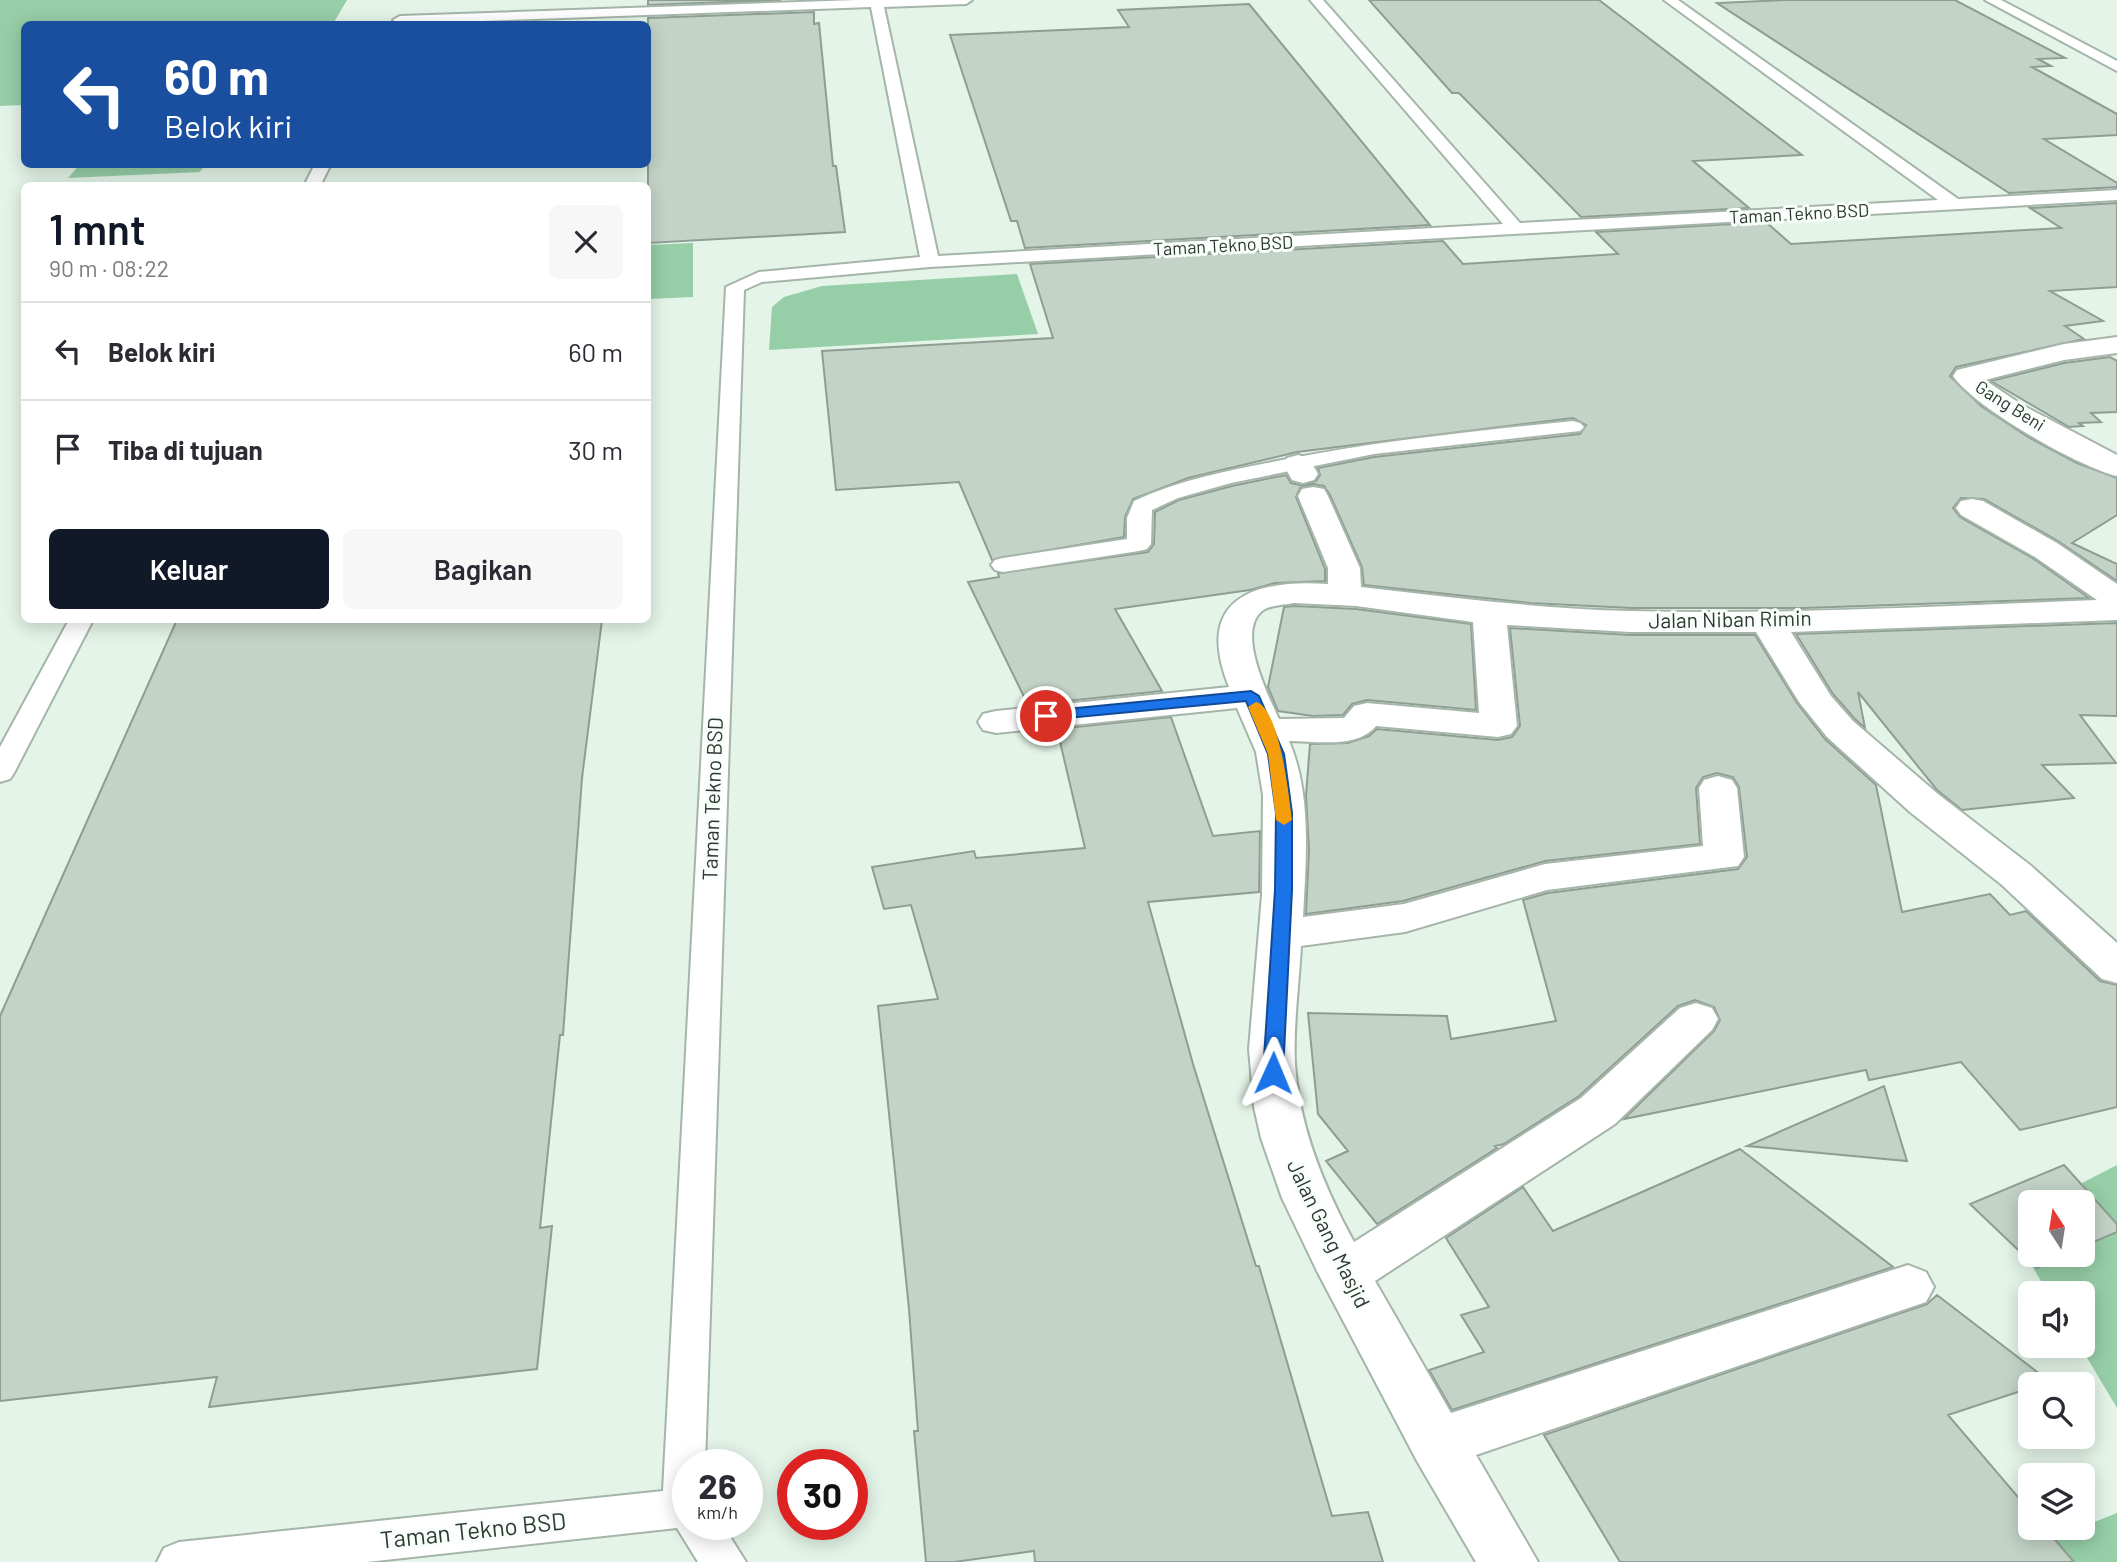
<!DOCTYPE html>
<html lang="id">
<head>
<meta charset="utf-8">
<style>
	body { margin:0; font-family:Barlow,sans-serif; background:#f7f7f7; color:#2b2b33; height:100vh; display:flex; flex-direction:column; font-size:26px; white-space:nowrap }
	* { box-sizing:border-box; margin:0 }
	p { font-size:23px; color:#7c7c81 }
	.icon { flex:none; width:38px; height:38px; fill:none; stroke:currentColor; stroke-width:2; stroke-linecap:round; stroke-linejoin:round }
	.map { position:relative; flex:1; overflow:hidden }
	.side { position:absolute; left:21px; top:182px; width:630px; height:441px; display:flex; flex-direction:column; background:#fff; border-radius:10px; box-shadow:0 4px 18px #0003 }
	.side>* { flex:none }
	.guide { position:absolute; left:21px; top:21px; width:630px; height:147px; border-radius:10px; box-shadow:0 4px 18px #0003; background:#1a4fa0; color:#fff; overflow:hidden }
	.needle { width:46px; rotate:348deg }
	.fabs { position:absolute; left:2018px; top:1190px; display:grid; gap:14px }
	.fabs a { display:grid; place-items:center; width:77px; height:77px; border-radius:10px; background:#fff; box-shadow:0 4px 18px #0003; font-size:35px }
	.speed { position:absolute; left:672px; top:1449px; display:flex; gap:14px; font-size:35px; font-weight:700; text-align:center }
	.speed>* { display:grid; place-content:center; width:91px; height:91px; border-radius:50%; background:#fff; box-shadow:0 4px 18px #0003; line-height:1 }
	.speed small { font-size:18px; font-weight:400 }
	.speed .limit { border:10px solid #d22; background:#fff; color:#111 }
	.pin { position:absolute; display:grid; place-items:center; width:60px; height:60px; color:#fff; margin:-30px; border:4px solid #fff; border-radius:50%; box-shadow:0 2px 7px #0007 }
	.me { position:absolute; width:77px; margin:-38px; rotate:1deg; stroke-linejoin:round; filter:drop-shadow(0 0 5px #0008) }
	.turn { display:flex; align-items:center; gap:24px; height:147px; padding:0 28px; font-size:32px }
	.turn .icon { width:91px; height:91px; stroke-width:2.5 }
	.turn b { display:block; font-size:49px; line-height:60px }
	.round { display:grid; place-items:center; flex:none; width:74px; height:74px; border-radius:10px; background:#f7f7f7 }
	.headline { display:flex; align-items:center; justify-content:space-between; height:119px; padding:0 28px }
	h1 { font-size:42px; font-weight:600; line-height:52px; color:#111827 }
	.button { display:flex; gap:14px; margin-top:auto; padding:14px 28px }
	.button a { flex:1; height:80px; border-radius:10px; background:#111827; color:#fff; font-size:28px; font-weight:600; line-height:80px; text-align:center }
	.button a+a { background:#f7f7f7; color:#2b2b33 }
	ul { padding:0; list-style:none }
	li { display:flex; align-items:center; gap:21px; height:98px; padding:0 28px; border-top:2px solid #e1e1e2 }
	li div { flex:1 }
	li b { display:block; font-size:26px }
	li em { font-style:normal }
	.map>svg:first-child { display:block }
</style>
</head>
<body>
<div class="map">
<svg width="2117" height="1562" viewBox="0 0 2117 1562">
	<rect width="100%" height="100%" fill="#e4f4e8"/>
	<path fill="#96cea7" d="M0,0h347l-14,24h-309v81l-24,1z
		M80,164h125v1l-5,7 -132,6z
		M693,243v54l-45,2v-54z
		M1017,274l21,60 -269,16 3,-43 12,-10 38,-11z
		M2117,1165v243l-37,-62h2v-53h-34l-42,-71 24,33h52v-53h-37z
		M2117,1513v49h-124z"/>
	<path fill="#c3d3c7" stroke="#8f9e93" stroke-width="2" d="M648,0h133l-133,5z
		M1369,0h230l203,155 -109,6 56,47 -168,9 -122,-124h-7z
		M1786,0h169l110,58 -27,1 13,7 -19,1 85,47v21l-73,4 73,44v4l-108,6 -292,-190z
		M1249,4l181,221 -405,23 -8,-27h-6l-61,-186 179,-8 -11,-17z
		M814,12v12l5,-1 14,143h3l9,66 -197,11v-225z
		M2117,203v84l-67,4 53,30 -38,5 19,13 -128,28 -6,9 31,30 47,31 49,26 40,15v37l-45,28 45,21v17l-59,-40 -74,-42 -23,-1 -8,10 7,9 74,42 55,39 -284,10h-174l-101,-5 -166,-18 -2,-18 -32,-72 -6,-9 -11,-2 -13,4 -4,9 29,72v12l-50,2 -25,7 -135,19 47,82 -134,14 -60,-123 31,-5 -1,-4 150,-21 6,-8 1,-32 24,-12 53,-14 54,-11 5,8 13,3 12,-5 4,-6 -2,-7 56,-11 206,-23 6,-9 -13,-7 -276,34 -109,26 -55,21 -8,18 -1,20 -132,23 -33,-78 -123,8 -14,-139 231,-13 -23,-74 413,-23 20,23 155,-10 -22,-22 170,-10 25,22 270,-16 -31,-20z
		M2110,357l7,4v51l-26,1 10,9 -22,1 4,3 -14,1 -78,-46 73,-18z
		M1294,606l62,3 115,15 5,86 -109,-10 -15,4 -9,11 -30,1 -35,-5 -10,-24 16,-80z
		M211,620h391l-20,158 -19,257h-3l-20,193 12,-2 -15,143 -328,38 8,-30 -217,24v-385l176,-394z
		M2117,623v93l-37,-1 36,48 -74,2 32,33 -112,12 -25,-20 -79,-98 7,36 -10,-9 -22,-25 -37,-60z
		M1510,628l120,7h125l42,68 28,36 51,46 26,127 88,-18 20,21 16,-4 74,70 17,4v122l-97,23 -59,-68 -92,18 -3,-10 -242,49 90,-88 6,-11 -6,-13 -19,-7 -17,6 -99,90 -75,48 -9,2 2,2 -120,76 -51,-63 22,-10 -30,-37 -10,-101 139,3 4,23 105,-18 -33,-121 25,-7 190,-24 9,-12 -8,-70 -6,-10 -16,-4 -14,4 -7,11 4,56 -155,17 -142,40 -97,13 3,-64 -3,-55 4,-51 38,-1 21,-7 8,-7 121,11 14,-3 8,-11z
		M1171,717l42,119 47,-5 -1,61 -111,10 45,162 63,202h3l73,250 36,-4 15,50h-348l-1,-11 -80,11h-28l-12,-131h4l-9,-122 -31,-303 60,-7 -27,-94 -27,4 -12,-42 102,-16 2,7 109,-10 -28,-119z
		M1884,1086l23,75 -160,-15z
		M1740,1149l153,118 -441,143 -23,-40 55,-18 -23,-37 28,-8 -43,-69 77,-51 30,44z
		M2064,1165l53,59v8l-35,15v-45h-52v53h36l-29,13 -67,-64z
		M1937,1295l112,86 -19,3v4l-82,27 82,96v17h15l29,34h-454l-76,-127 383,-131z"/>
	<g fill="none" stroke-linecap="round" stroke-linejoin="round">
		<g stroke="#a5b5a9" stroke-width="4">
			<path id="lane" d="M856,0h116l-6,4 -82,3 54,249 565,-32 -193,-224h13l197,223 418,-23 -274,-200h14l280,199 159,-9v10l-1187,67 -168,15 -18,8 -39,1175h-17v59h34l24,38h-48l-21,-34 -310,34h-210l7,-14 15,-6 484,-51 63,-1204 33,-15 161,-15 -49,-250 -471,17 -7,-4 7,-4z
				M1985,0h16l116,61v10z
				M315,164h16l-11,22h-16z
				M1573,421l7,2 4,4 -4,4 -206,23 -143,29 -53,15 -26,12 -1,34 -4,5 -8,2 -136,21 -8,-2 -4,-5 4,-5 8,-2 124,-19v-21l7,-17c47,-22 98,-31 148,-41 97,-19 193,-29 291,-39z
				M69,620h24l-79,153 -4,6 -10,3v-35z"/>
		</g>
		<g stroke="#a5b5a9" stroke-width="4">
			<path id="street" d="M2117,337v16l-53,7 -79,20 37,25 95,50v21c-38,-9 -142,-68 -164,-100l4,-6 107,-26z
				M1298,455l11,3 9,16 -4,6 -11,3 -11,-3 -9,-16 4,-6z
				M1313,487l11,2 4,7 32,72 1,19c90,10 179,22 270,24 155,4 310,-5 466,-11l-62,-43 -74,-42 -5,-7 5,-7 11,-2 11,2 74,42 60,41v36l-326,12 40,64 22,25 85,73 92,71 87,78v40l-15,-4 -100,-94 -92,-73 -83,-75 -28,-35 -43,-70h-126l-123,-7 10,101 -6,8 -13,3 -122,-11c-19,23 -59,15 -87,15 23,53 17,119 14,176l101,-13 141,-40 158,-18 -4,-58 5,-8 14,-4 14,4 5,8 7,69 -6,9 -191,24 -142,42 -104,14c-2,39 -8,79 -6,118 4,63 29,123 59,178l227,-144 99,-90 16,-5 16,5 6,11 -6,11 -97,94 -240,157 76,132 457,-148 18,7 8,15 -8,15 -450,153 62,107h-62l-59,-101 -100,-190 -35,-73 -21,-60 -7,-31 -5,-58 13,-154 1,-100 -7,-43 -19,-44 -241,25 -13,-3 -5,-8 5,-8 13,-3 233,-24c-35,-87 22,-108 99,-103v-16l-30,-72 4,-7zM1294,603l62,3 117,16 6,91 -112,-10 -13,3 -10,12 -65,1c-11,-24 -43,-87 -17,-108 8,-6 21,-6 32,-8z"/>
		</g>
		<use href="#lane" fill="#fff" fill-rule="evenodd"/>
		<use href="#street" fill="#fff" fill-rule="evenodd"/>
	</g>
	<path fill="#1a73e8" stroke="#114b97" stroke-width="2" d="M1251,691l8,5 25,58 8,59v77l-9,183 -10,8 -10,-8 12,-183 1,-77 -8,-59 -22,-53 -200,19 -8,-4 8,-5z"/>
	<path fill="#f59e0b" d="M1256,702c24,6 33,96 36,118l-8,5 -8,-5 -8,-66 -20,-47z"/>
	<g text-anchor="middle" stroke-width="6" stroke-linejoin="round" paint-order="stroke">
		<g font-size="18" fill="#313733" stroke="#f8fefa">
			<text transform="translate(1799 214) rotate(-3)" y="6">Taman Tekno BSD</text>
			<text transform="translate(1223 246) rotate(-3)" y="6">Taman Tekno BSD</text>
			<text transform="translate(2010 406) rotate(32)" y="6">Gang Beni</text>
		</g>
		<g font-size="21" fill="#313733" stroke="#f8fefa">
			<text transform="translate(1730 620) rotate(-1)" y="7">Jalan Niban Rimin</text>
			<text transform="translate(713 799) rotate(-88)" y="7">Taman Tekno BSD</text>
			<text transform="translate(1328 1234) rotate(64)" y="7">Jalan Gang Masjid</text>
		</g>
		<g font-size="24" fill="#313733" stroke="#f8fefa">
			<text transform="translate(473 1531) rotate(-6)" y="8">Taman Tekno BSD</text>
		</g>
	</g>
</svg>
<div class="fabs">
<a><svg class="needle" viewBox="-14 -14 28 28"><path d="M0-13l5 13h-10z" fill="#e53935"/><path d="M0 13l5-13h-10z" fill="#7c7c81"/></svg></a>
<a><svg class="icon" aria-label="sound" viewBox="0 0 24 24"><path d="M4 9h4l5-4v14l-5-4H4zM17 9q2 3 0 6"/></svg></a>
<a><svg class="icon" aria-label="search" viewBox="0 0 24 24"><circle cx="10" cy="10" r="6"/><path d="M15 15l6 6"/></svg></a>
<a><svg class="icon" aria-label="layers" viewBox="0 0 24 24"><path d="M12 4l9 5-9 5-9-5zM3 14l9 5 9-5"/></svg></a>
</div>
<div class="speed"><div>26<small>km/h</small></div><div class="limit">30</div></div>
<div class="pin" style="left:1046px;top:716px;background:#d93025"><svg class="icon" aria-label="arrive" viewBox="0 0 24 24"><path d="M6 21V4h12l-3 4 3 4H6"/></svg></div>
<svg class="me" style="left:1273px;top:1073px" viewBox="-20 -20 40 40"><path d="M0-17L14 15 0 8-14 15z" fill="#1a73e8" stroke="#fff" stroke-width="4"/></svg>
<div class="guide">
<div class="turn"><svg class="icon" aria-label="left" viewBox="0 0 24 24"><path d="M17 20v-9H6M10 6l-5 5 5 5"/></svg><div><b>60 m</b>Belok kiri</div></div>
</div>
<section class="side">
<div class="headline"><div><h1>1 mnt</h1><p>90 m · 08:22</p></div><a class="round"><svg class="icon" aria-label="close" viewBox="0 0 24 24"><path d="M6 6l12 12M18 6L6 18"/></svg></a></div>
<ul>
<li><svg class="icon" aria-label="left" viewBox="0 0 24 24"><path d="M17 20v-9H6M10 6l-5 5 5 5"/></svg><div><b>Belok kiri</b></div><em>60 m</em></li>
<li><svg class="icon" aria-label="arrive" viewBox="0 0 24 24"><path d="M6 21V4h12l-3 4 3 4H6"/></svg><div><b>Tiba di tujuan</b></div><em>30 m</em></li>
</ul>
<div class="button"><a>Keluar</a><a>Bagikan</a></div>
</section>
</div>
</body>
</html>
